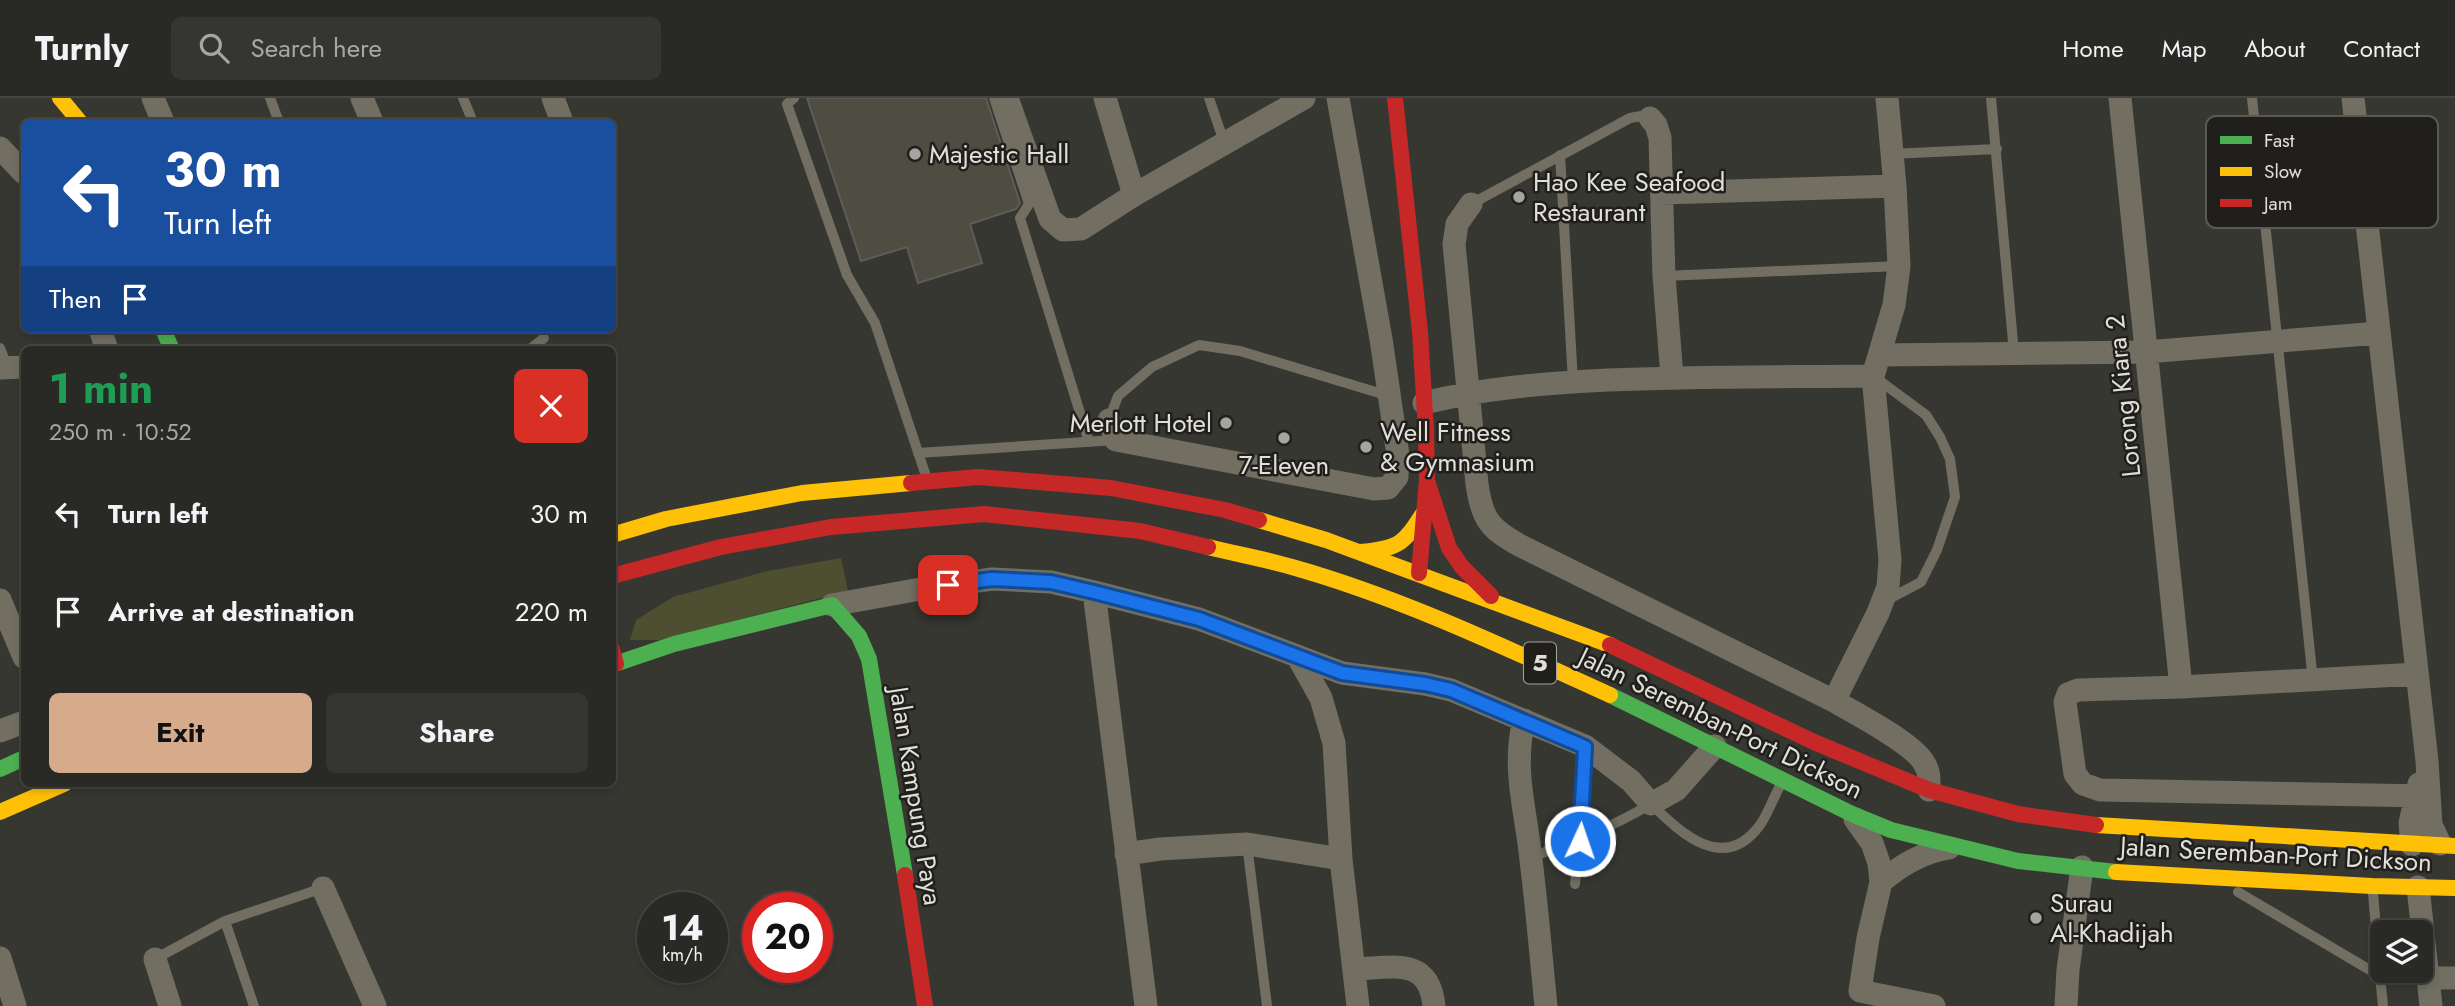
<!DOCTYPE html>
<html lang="en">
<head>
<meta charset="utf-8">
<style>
	body { margin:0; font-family:Jost,sans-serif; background:#353532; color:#f1f3f6; height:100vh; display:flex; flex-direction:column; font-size:26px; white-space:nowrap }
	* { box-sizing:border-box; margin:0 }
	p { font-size:23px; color:#a5a6a7 }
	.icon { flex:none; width:38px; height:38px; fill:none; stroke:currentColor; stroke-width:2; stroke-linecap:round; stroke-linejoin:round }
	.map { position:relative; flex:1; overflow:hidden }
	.sheet { position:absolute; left:21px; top:248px; width:595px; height:441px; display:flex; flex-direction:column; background:#292926; border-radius:10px; box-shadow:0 4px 10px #0003,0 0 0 2px #454543 }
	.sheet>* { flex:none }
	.hud { position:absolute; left:21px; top:21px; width:595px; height:214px; border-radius:10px; box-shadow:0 4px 10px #0003,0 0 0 2px #454543; background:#1a4fa0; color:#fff; overflow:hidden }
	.tools { position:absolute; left:2370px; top:822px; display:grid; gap:14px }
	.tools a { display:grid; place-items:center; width:63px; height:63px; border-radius:10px; background:#292926; box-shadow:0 4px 10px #0003,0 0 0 2px #454543; font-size:35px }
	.speed { position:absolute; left:637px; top:794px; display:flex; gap:14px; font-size:35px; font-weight:700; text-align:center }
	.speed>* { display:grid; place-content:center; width:91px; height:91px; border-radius:50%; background:#292926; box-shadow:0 4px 10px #0003,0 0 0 2px #454543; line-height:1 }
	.speed small { font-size:18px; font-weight:400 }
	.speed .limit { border:10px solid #d22; background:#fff; color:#111 }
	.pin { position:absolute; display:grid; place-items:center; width:60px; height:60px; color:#fff; margin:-30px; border-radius:14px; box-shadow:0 4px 10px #0006 }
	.me { position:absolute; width:77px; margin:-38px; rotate:3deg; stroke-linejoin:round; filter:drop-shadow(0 0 5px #0008) }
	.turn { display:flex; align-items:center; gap:24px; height:147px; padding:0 28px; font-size:32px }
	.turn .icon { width:91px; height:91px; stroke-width:2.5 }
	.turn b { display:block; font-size:49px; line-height:60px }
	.then { display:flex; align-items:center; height:66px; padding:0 28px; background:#0003; gap:14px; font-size:26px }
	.round { display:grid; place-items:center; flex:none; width:74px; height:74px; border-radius:10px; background:#353532 }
	.overview { display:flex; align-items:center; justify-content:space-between; height:119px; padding:0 28px }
	h1 { font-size:42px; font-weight:700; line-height:52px; color:#1e9e55 }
	.primary-button { display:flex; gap:14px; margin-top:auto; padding:14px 28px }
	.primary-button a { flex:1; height:80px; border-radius:10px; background:#d6ab8b; color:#111; font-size:28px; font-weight:700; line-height:80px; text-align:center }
	.primary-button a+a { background:#353532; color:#f1f3f6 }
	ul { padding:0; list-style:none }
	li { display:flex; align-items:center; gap:21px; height:98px; padding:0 28px }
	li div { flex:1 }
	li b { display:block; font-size:26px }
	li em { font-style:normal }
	header { display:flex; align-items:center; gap:42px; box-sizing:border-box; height:98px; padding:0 35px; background:#292926; border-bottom:2px solid #454543 }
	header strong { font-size:33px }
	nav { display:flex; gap:38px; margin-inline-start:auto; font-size:24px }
	.search { width:490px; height:63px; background:#353532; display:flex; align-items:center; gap:18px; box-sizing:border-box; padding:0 24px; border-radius:10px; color:#a5a6a7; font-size:26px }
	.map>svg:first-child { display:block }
</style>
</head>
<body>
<header>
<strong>Turnly</strong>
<div class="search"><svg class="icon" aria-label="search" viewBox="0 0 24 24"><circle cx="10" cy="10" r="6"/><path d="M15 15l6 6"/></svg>Search here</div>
<nav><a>Home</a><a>Map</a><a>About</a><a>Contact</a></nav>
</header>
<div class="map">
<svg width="2455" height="908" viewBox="0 0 2455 908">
	<rect width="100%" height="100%" fill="#373732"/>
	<path fill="#4d4f30" d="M841,460l7,33 -188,49h-30l6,-20 37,-23 95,-26z"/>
	<path fill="#4f4c41" stroke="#5e5c58" stroke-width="2" d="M807,0h179l34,105 -4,6 -46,15 12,39 -64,20 -11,-36 -46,14z"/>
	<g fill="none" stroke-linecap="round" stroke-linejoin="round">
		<path stroke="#726f62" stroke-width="10" d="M270,0l9,24
			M463,0l10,24
			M794,0l-7,6 60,171 28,48 51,153
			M994,0l35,106
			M1209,0l15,44
			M1991,0l23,255
			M2252,0l61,583
			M1891,56l106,-5
			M1560,57l13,227
			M1041,97l-12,9 -9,14 69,224
			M1471,106l159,-86 11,-2 9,2
			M1664,178l235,-10
			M0,250l8,20
			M529,252l15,-12
			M1876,280l50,37 14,22 10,22 5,38 -18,53 -16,32 -34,18
			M1109,322l9,-24 34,-29 47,-22 41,6 149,45
			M918,355l198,-13
			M1247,746l20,162
			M1531,759c42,-14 81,-30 120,-53 31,30 73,70 109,21 8,-11 13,-27 20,-39
			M1575,786l5,-44 5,-93
			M2238,794l142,84 3,30
			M2373,795l7,83 48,2
			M155,861l70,-38
			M254,908l-29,-85 98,-33"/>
		<path stroke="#726f62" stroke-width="23" d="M153,0l10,24
			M362,0l10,24
			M553,0l9,24
			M1007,0l43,121 13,11 18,-1 53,-34 170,-97
			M1105,0l29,97
			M2120,0l61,589
			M2353,0l74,663 4,64 9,19
			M1650,20l6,7 4,13 4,138 8,101
			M0,50l24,25
			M1662,95l233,-7
			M1471,106l-14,20 -3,20 23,240c5,36 13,45 44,62l313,155c21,12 79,42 90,62 6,9 5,17 5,27
			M100,231l7,21
			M1880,257l266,-3 233,-19
			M0,270l24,-1
			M1424,305c60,-15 122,-20 184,-23 88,-4 177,-3 265,-4
			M1109,322l7,20 258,49 14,-1 9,-11 1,-22 -17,-116 -43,-241
			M1094,494l52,414
			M0,502l24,57
			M832,507l94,-17 66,-9 59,3 43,10 105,27 143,54 83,11 26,6 134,56 46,35 20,23 25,-14 39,-44
			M1298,559l23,41 13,45 7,116 17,147
			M2417,576l-236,13 -103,3 -10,4 -3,8 10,72 8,10 17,6 329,6
			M1834,603l44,-88 10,-26 2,-27 -17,-184 21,-71 5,-39 -4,-80 -8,-88
			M1524,622c-12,50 2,90 7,140 6,48 10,97 15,146
			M0,633l24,-9
			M1855,721l17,24 7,20 2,19 -13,56 -8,53 74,15
			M2412,747l-2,-22 9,-39
			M1126,756l34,-5 87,-5 94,15
			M1881,784c20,-17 42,-30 68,-34
			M2418,789l13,119
			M323,790l52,118
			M0,860l15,48
			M155,861l15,47
			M1354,871c39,-1 75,-13 80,37
			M2428,880h27
			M2066,908l2,-36 14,-103"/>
		<path stroke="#4caf50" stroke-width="16" d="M163,231l9,21
			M612,567l62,-21 158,-39 27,31 10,23 36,216
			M1610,597l242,119 39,16 127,31 98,11
			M0,671l24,-11"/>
		<path stroke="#ffc107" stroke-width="16" d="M60,0l20,24
			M1259,422l67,20 284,105
			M612,437l54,-16 136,-26 109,-10
			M1208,449c28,7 57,12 84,20 110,31 214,81 318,128
			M1360,454c42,-4 44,-9 66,-43
			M0,714l64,-28
			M2096,727l359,21
			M2116,774l256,14 83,2"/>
		<path stroke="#c62828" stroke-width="16" d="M1395,0l25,234 6,99 1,50 -8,92
			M1427,383l22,67 13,19 29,29
			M911,385l67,-6 133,11 114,22 34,10
			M612,478l109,-29 110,-20 153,-13 156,17 68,16
			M1610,547l204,97 115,48 89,24 78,11
			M612,551l4,15
			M905,777l20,131"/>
	</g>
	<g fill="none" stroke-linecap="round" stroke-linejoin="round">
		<g stroke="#114b97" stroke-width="18">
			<path id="route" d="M948,487l44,-6 59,3 43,10 105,27 143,54 83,11 26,6 134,57 -5,94"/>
		</g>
		<use href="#route" stroke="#1a73e8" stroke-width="12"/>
	</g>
	<g fill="#a5a49f" stroke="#201f1b" stroke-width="2.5">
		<circle cx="915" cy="56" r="7"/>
		<circle cx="1519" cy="99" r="7"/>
		<circle cx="1226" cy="325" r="7"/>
		<circle cx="1284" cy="340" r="7"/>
		<circle cx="1366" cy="349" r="7"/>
		<circle cx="2036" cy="820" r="7"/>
	</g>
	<g text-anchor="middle" stroke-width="5" stroke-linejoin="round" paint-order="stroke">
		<rect fill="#201f1b" stroke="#a6a5a0" stroke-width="2" x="1524" y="544.5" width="32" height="41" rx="5"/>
		<g font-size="24" font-weight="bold" fill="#e0dfd9">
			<text x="1540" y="573">5</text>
		</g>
		<g font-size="26" fill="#e0dfd9" stroke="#201f1b" text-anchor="start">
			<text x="929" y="65">Majestic Hall</text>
			<text x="1533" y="93">Hao Kee Seafood<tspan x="1533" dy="30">Restaurant</tspan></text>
			<text x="1212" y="334" text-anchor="end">Merlott Hotel</text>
			<text x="1380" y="343">Well Fitness<tspan x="1380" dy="30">&amp; Gymnasium</tspan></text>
			<text x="1284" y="376" text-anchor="middle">7-Eleven</text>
			<text x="2050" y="814">Surau<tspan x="2050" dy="30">Al-Khadijah</tspan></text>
		</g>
		<g font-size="26" fill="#e0dfd9" stroke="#201f1b">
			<text transform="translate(2123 298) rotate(-96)" y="9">Lorong Kiara 2</text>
			<text transform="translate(1721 625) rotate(26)" y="9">Jalan Seremban-Port Dickson</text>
			<text transform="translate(916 698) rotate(81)" y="9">Jalan Kampung Paya</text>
			<text transform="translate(2276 756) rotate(3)" y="9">Jalan Seremban-Port Dickson</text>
		</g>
	</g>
	<rect x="2206" y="18" width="232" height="112" rx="10" fill="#201f1b" stroke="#5a5954" stroke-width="2"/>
	<rect x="2220" y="38" width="32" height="8" fill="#4caf50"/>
	<rect x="2220" y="69" width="32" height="9" fill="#ffc107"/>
	<rect x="2220" y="101" width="32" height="8" fill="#c62828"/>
	<g font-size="19" fill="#e0dfd9">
		<text x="2264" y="49">Fast</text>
		<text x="2264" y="80">Slow</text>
		<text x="2264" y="112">Jam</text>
	</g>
</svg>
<div class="tools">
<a><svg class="icon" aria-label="layers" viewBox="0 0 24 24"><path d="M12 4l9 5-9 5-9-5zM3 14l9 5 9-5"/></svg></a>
</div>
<div class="speed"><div>14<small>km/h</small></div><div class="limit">20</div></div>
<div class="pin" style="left:948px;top:487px;background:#d93025"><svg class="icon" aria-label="arrive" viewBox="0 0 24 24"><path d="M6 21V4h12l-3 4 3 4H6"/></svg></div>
<svg class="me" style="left:1580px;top:743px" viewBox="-20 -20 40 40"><circle r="17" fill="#1a73e8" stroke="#fff" stroke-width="3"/><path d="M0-11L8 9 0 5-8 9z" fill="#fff"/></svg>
<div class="hud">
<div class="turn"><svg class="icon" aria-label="left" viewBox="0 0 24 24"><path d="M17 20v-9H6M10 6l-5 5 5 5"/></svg><div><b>30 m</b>Turn left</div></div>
<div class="then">Then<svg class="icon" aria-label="arrive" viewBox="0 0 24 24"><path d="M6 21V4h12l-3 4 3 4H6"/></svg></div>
</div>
<section class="sheet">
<div class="overview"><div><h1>1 min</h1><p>250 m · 10:52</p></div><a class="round" style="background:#d93025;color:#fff"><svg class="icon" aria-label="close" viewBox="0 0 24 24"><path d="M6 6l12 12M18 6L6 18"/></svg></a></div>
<ul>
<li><svg class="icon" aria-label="left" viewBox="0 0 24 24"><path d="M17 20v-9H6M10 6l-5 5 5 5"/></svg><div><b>Turn left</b></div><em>30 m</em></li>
<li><svg class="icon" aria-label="arrive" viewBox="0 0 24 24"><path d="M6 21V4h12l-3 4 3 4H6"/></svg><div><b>Arrive at destination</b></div><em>220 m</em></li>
</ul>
<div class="primary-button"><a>Exit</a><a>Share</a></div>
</section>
</div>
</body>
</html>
